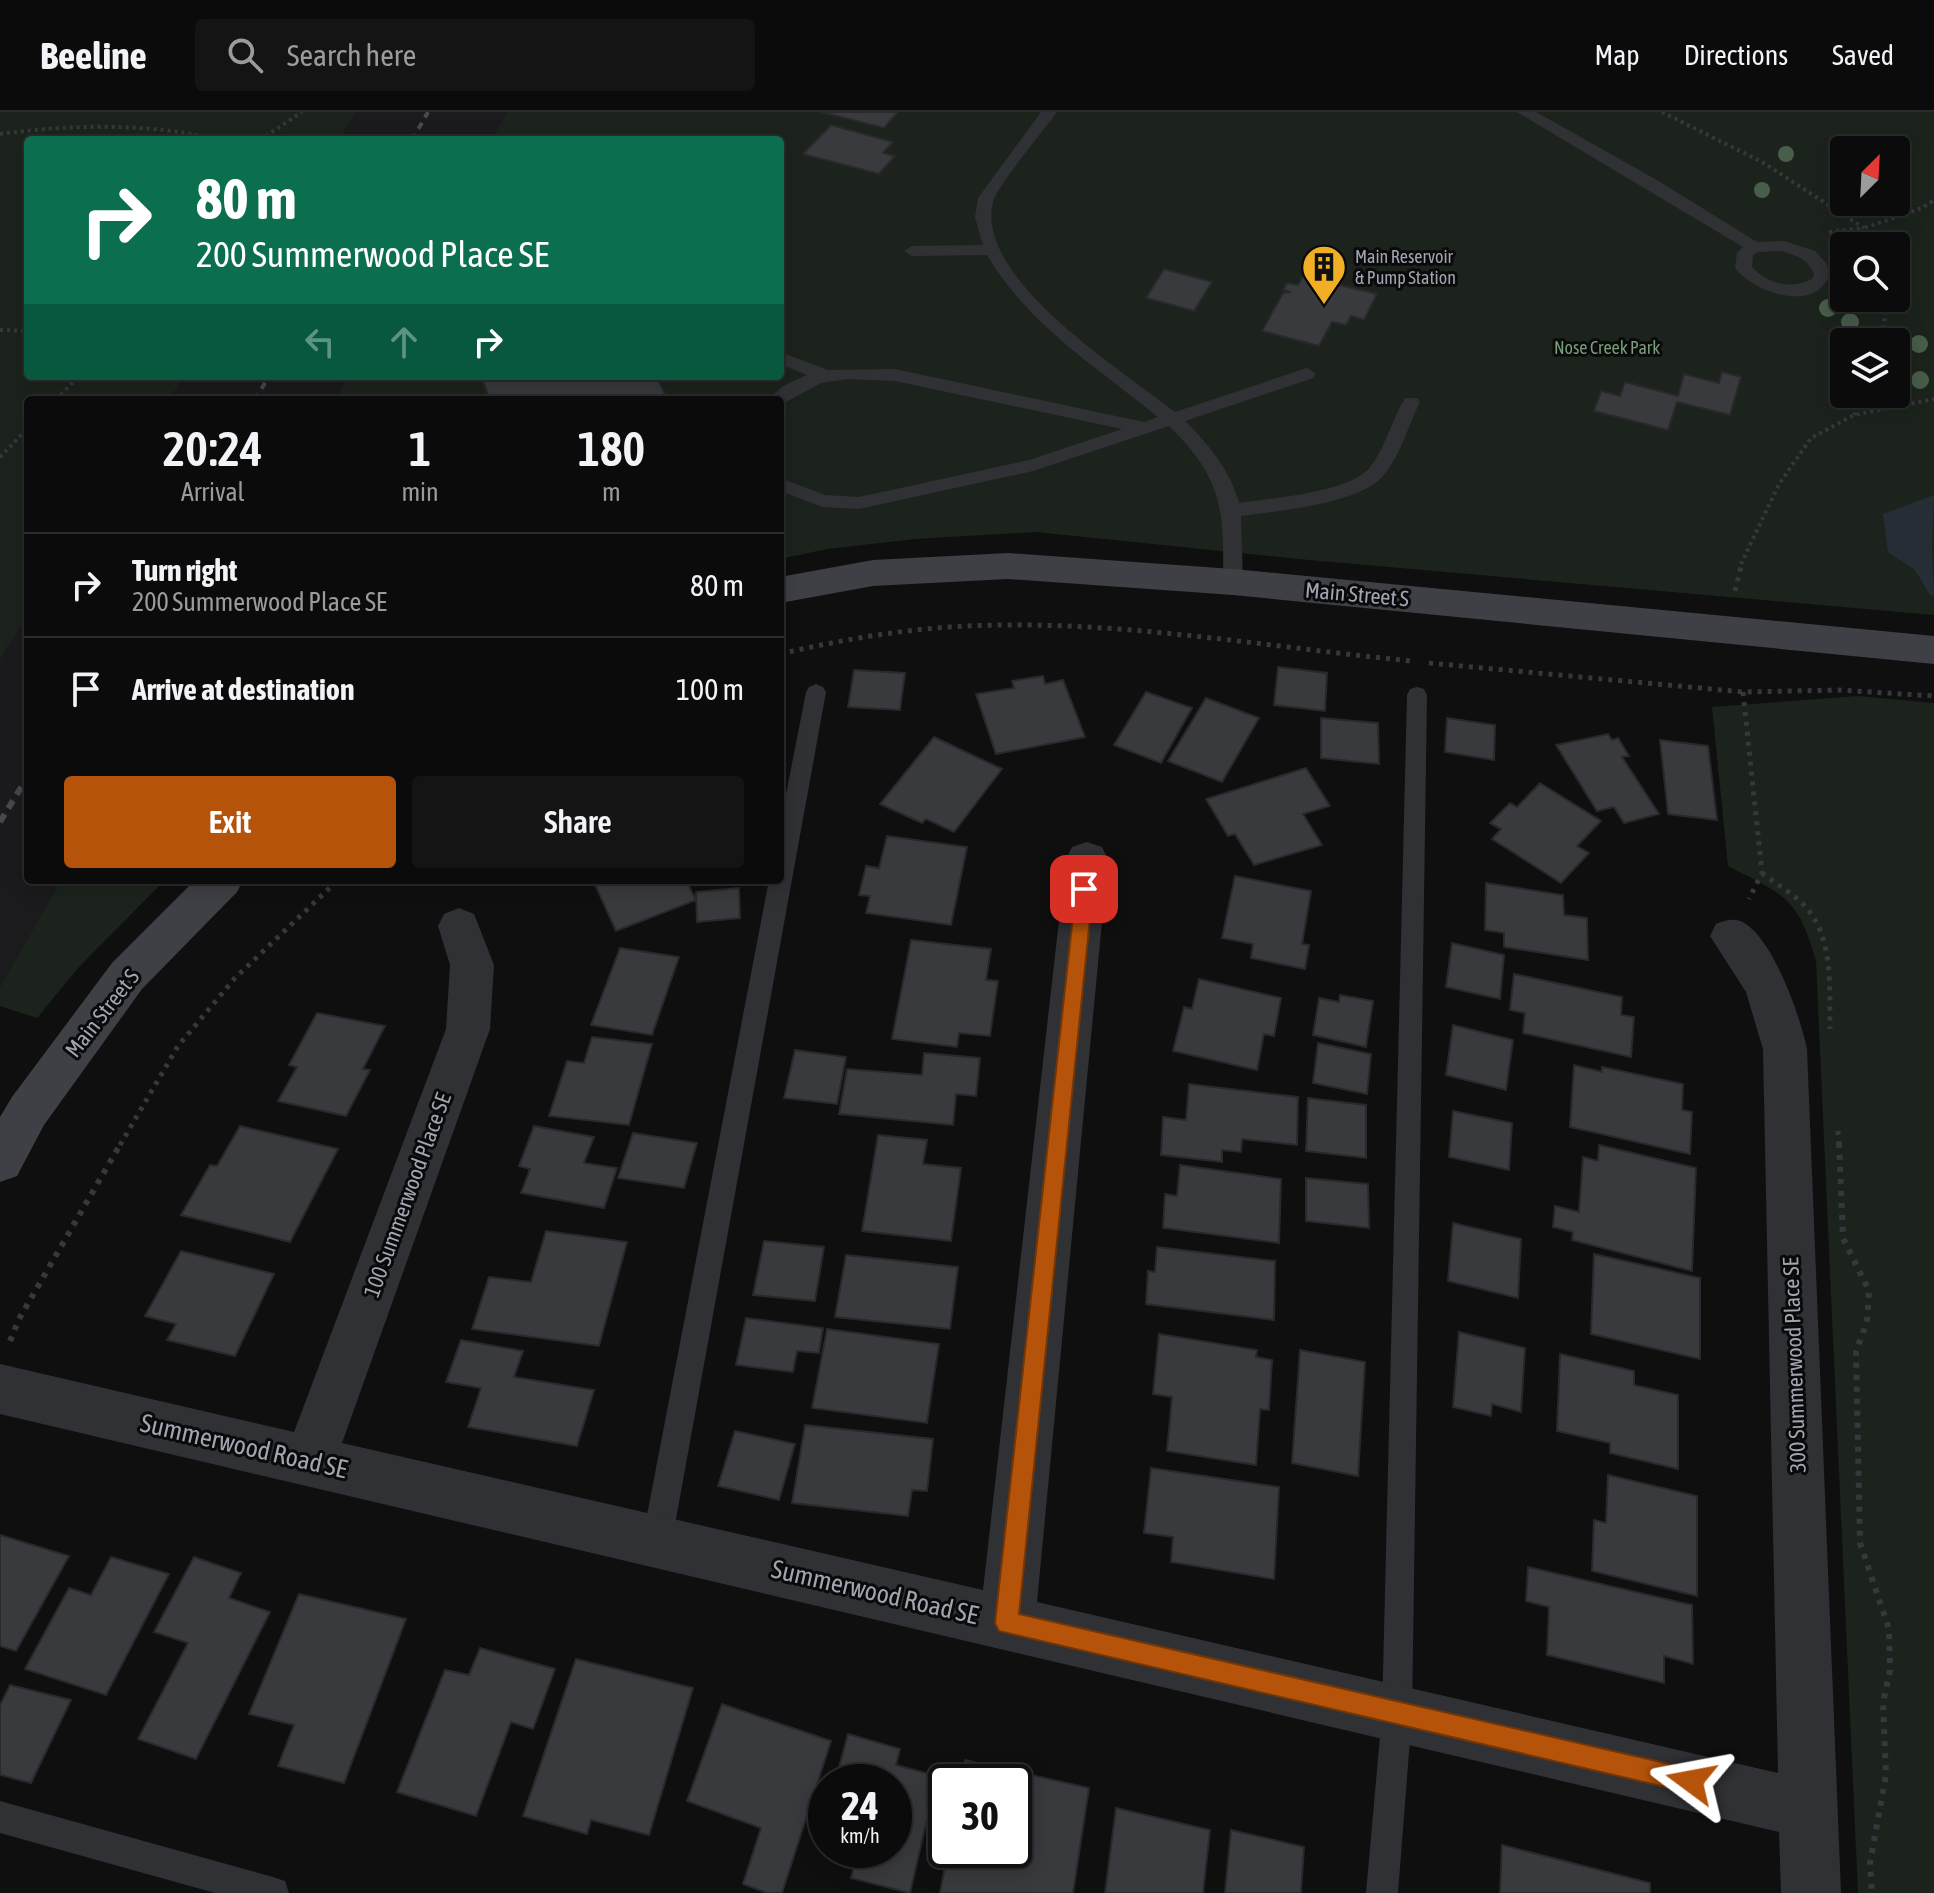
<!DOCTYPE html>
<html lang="en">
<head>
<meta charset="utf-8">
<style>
	body { margin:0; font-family:"Asap Condensed",sans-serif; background:#141415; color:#f1f3f6; height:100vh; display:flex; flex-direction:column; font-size:30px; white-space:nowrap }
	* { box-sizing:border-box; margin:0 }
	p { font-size:26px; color:#9a9b9d }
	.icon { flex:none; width:44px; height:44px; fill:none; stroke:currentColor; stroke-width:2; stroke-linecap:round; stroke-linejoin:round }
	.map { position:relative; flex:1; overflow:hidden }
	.side { position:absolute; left:24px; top:284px; width:760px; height:488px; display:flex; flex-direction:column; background:#0b0b0c; border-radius:8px; box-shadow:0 4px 20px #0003,0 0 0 2px #2b2b2d }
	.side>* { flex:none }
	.banner { position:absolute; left:24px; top:24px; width:760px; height:244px; border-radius:8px; box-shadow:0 4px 20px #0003,0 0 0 2px #2b2b2d; background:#0b6e4f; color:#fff; overflow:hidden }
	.needle { width:52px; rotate:24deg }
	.controls { position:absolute; left:1830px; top:24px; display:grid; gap:16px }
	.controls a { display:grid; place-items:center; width:80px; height:80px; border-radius:8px; background:#0b0b0c; box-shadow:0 4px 20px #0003,0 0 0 2px #2b2b2d; font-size:40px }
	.speed { position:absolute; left:808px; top:1652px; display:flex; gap:16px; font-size:40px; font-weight:700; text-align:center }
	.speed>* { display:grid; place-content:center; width:104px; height:104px; border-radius:50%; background:#0b0b0c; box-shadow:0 4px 20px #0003,0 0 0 2px #2b2b2d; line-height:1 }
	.speed small { font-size:20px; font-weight:400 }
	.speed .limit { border:4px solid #111; border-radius:12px; background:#fff; color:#111 }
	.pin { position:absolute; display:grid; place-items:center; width:68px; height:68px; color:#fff; margin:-34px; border-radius:16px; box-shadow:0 4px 12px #0006 }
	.me { position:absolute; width:88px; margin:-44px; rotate:283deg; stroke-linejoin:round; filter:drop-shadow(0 0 6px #0008) }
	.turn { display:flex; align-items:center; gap:28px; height:168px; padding:0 40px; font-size:36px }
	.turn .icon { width:104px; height:104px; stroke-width:2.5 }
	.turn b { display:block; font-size:56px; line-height:68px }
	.lanes { display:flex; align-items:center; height:76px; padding:0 40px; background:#0003; justify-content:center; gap:40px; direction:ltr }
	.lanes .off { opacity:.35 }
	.eta { display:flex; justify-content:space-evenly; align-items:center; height:136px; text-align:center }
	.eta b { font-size:48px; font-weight:600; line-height:56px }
	.primary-button { display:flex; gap:16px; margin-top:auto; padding:16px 40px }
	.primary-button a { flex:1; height:92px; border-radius:8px; background:#b45309; color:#fff; font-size:32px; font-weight:600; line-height:92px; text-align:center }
	.primary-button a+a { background:#141415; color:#f1f3f6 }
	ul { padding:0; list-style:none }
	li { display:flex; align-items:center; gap:24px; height:104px; padding:0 40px; border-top:2px solid #2b2b2d }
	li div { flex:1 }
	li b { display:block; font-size:30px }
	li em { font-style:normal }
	header { display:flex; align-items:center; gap:48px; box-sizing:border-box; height:112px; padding:0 40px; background:#0b0b0c; border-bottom:2px solid #2b2b2d }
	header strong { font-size:38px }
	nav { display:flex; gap:44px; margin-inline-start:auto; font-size:28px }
	.search { width:560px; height:72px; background:#141415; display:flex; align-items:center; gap:20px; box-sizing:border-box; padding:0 28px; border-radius:8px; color:#9a9b9d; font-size:30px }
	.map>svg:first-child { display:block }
</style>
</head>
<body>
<header>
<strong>Beeline</strong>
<div class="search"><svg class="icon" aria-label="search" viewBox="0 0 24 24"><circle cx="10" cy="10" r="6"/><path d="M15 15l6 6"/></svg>Search here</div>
<nav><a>Map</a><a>Directions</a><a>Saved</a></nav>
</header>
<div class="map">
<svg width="1934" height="1781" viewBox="0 0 1934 1781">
	<rect width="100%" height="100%" fill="#0f0f10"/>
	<path fill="#1b1b1d" d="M357,0h150l-16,28h-152z
		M185,264h163l-14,24h-165z
		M28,505v263h33l-61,107v-327z"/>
	<path fill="#1c231c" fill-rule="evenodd" d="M0,0h357l-18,28h-311v236h157l-16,24h-141v217l-28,43z
		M507,0h1427v503l-636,-56 -262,-27 -121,7 -88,10 -47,10v-159h-446l14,-24h432v-236h-289zM1844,38h52v52h-52zM1844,134h52v52h-52zM1844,230h52v52h-52z
		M1858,584l76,7v1190h-76l-42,-932c-18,-64 -32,-66 -88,-95l-16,-159z
		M61,768h104l-86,87 -42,51 -37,-12v-19z"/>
	<path fill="#262d34" d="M1934,383l-2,54 2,47 -4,-1 -15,-25 -27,-18 -5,-38z"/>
	<path fill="#393a3d" stroke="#29292c" stroke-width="2" d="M821,0h77l-14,16z
		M831,13l62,17 -10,11 12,3 -16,18 -76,-20z
		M1164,157l48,13 -18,29 -48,-13z
		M1303,164l74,18 -13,26 -13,-4 -5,9 -14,-3 -13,24 -57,-15 21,-38 8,-1 -8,-2 4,-7 11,2z
		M1722,260l19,5 -11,38 -53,-13 -9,28 -74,-19 7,-20 19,5 5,-14 53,14 6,-22 35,9z
		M481,264h175l12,24h-178z
		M1278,555l49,6 -2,38 -51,-6z
		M854,558l51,3 -5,37 -52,-3z
		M1043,564l2,8 18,-4 22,57 -89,17 -20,-60 38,-6 -2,-7z
		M1146,580l46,16 -31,55 -47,-18z
		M1206,586l53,20 -37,64 -54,-21z
		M1321,606l57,5 1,41 -58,-6z
		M1447,606l48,7 -1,35 -49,-8z
		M1608,622l4,6 6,-2 11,18 -7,1 37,57 -35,9 -10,-16 -17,4 -41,-66z
		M934,625l68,32 -48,63 -28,-13 -4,4 -42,-19z
		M1660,628l48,6 9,74 -49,-6z
		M1306,656l24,38 -27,8 19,31 -68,20 -19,-31 -7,2 -22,-37z
		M1540,671l61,38 -24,25 12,7 -28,30 -69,-44 9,-10 -11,-6 20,-20 7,4z
		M887,724l80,11 -16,78 -85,-12 4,-17 -11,-1 7,-29 13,2z
		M1235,764l76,15 -9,53 7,1 -4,24 -54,-11 2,-14 -31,-6z
		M593,768h93l10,20 -80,31z
		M1486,771l77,12 1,20 23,3 1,42 -84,-13v-14l-19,-3z
		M739,776l1,30 -43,4 -1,-30z
		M911,828l80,9 -5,31 12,1 -8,55 -31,-3 -2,14 -65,-8z
		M1452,831l52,12 -4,44 -54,-12z
		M620,836l59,9 -27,78 -61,-10z
		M1514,862l108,23 -1,18 13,2 -3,40 -108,-24 2,-20 -15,-3z
		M1199,867l82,19 -7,38 -10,-2 -7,36 -84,-19 11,-44 8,2z
		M1340,883l33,6 -7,46 -53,-12 6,-37 20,4z
		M317,901l68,13 -22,43 7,1 -24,46 -68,-15 19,-34 -8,-2z
		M1453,913l60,15 -7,50 -60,-15z
		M592,925l60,7 -23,81 -80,-9 18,-55 17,2z
		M1318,931l53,11 -4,40 -54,-11z
		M795,938l51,7 -9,47 -53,-6z
		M924,941l56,5 -4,38 -20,-2 -3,31 -114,-11 8,-45 75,6z
		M1574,953l28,7v-5l81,17 -1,26 10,2 -2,42 -120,-27z
		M1189,972l109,13 -1,48 -55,-6 -1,13 -19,-2v12l-61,-7 2,-38 23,3z
		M1308,986l58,7v53l-60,-7z
		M1453,999l59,12 -3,47 -60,-13z
		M240,1014l98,23 -48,93 -109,-27 29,-50 7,1z
		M534,1014l60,11 -10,26 33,5 -13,40 -83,-15 9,-24 -11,-3z
		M633,1021l64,10 -13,45 -66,-10z
		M878,1023l49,5 -4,24 38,4 -10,73 -89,-10z
		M1599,1033l97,23 -4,103 -120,-31 1,-8 -20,-5 2,-21 24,6 4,-55 15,4z
		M1180,1053l101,14 -2,64 -116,-15 2,-34 12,2z
		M1306,1066l62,6 1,44 -63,-7z
		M1453,1111l68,16 -3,59 -70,-17z
		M546,1119l81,11 -28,104 -127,-17 17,-52 42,5z
		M764,1129l60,6 -9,54 -62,-6z
		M1157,1135l118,14 -1,59 -128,-16 2,-33 7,1z
		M181,1139l93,23 -39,82 -68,-16 9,-16 -31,-8z
		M1594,1142l106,24v81l-109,-25z
		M846,1143l112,12 -8,62 -115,-12z
		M746,1206l77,10 -4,25 -22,-2 -4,21 -57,-7z
		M827,1217l112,15 -12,79 -115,-15z
		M1459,1220l66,16 -4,64 -29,-8 -1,12 -38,-9z
		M1159,1222l98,16 -1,7 16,3 -3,50 -9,-1 -4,56 -89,-14 5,-54 -19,-3z
		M461,1228l62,11 -9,26 80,13 -17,56 -109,-19 13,-39 -35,-6z
		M1300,1238l65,12 -7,114 -66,-13z
		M1560,1242l74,17v14l44,10v74l-68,-16v-10l-53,-12z
		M805,1313l128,14 -6,52 -15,-1 -4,26 -116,-13z
		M735,1319l60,13 -16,56 -61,-14z
		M1151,1356l128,19 -5,92 -103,-17 2,-25 -29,-4z
		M1608,1363l89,21v100l-105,-25 2,-51 12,3z
		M0,1423l69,21 -53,95 -16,-5z
		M111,1445l58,17 -63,121 -81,-26 44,-81 22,7z
		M194,1445l47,16 -12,25 41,14 -74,147 -58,-20 50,-96 -34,-11z
		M1528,1455l164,38 1,59 -29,-8v27l-117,-28 2,-48 -23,-6z
		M299,1482l107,25 -62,164 -66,-17 16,-41 -45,-11z
		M480,1536l75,21 -22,60 -22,-7 -35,94 -79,-24 48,-122 24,5z
		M576,1547l117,29 -44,147 -58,-15 -4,14 -64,-18z
		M10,1573l61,15 -40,83 -31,-8v-70z
		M722,1592l109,37 -49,152h-15l-24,-9 18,-56 -74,-27z
		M848,1622l52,15 -4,16 41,11 -27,117 -59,-15 7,-28h36v-68h-59z
		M965,1648l124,28 -16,105h-133l8,-43h66v-68h-53z
		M1116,1696l94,22 -7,63h-98z
		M1231,1718l73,17 -3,46h-76z
		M1502,1733l148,38v10h-150z"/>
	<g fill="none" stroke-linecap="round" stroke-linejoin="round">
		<path stroke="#36383c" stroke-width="4" stroke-dasharray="3 4" stroke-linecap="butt" d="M1662,0l100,50 102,66
			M0,22c75,-10 148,-11 222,6
			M260,28l42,-28
			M1829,120l34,-4
			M1873,134l-9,-18 58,-20 12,-8
			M0,218l28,1
			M1882,230l5,-44
			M56,288l23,-24
			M1854,303l10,-21
			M0,345l28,-29
			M1741,452l38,-80 32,-46 43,-23 80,-16"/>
		<path stroke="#36383c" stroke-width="5" stroke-dasharray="4 6" stroke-linecap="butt" d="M1735,479l7,-29
			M780,542c56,-13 112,-23 169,-27 154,-10 309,19 462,34
			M1429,551l314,29 96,-2 95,6
			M1743,580l19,181 -13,26
			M1762,761c13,10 28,19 40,30 33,33 27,84 28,126
			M1838,1019l1,14
			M120,1033l58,-99 57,-68 103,-98"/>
		<path stroke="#36383c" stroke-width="6" stroke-dasharray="5 7" stroke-linecap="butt" d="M1839,1031l4,95 26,53 -2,31 -11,29 4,192 29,86 1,41 -7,33 3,72 -16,88 2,30
			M10,1229l9,-22 102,-176"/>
		<path fill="#303135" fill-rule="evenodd" d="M1041,0h16c-13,18 -60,74 -64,90 -19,77 131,169 182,210l132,-44 9,6 -3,4 -128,43c23,23 46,50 54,82 32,-5 112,-10 132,-37 15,-20 21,-47 34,-68h12l3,4c-12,24 -19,52 -36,73 -23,29 -108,36 -143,41l2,66 -3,5h-14l-3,-5c1,-73 0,-103 -54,-156l-136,45 -174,38 -36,-2 -43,-16v-13l45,17 34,2 170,-37 93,-31 -227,-48 -48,-2 -26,4 -41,22v-5h-13l16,-14 24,-11 -27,-11v-12l48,18 67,-1 249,53 14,-5c-62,-51 -129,-91 -171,-162l-75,1 -8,-5 8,-5 71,-1 -8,-28 3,-19z
			M1517,0h19l121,68 100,62 27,-1 31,10 11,12 4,11c-14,40 -76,19 -95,-6l2,-15 6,-6zM1782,139c15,5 26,8 32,23l-2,5c-22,11 -44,5 -60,-12l1,-12 5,-3z
			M816,572l7,3 3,5 -154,849 -5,10 -10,5 -10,-5 -5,-10 127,-661h11v-55l26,-133 3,-5z
			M1417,575l7,2 3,6 -15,1019 -14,179h-32l16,-179 25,-1019 3,-6z
			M0,1689l273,76 12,4 4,12h-74l-215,-60z"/>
		<path fill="#303135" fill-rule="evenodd" d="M1087,730l15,5 6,12 -71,743 741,171 -15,-724 -17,-57 -36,-56 6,-12c10,-4 20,-7 30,0 29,20 54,92 61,125l34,844h-60l-2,-61 -1779,-418v-50l294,68 152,-403 4,-64 -12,-39 6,-12 15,-6 15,6 20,51 -4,64 -148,414 641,147 83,-731 6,-12z"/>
		<path fill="#3e4045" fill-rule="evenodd" d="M1008,441l225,16 701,67v28l-701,-69 -225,-16 -135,7 -93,17v-26l93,-17z
			M195,768h48l-6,12 -95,97 -98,136 -27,51 -17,6v-65l12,-20 100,-134z"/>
		<path stroke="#47494e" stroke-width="4" stroke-dasharray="7 6" stroke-linecap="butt" d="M412,28l16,-28
			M255,288l14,-24"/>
		<path stroke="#47494e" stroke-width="6" stroke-dasharray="9 7" stroke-linecap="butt" d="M0,710l28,-46"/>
	</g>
	<g fill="#485d4a">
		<circle cx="1786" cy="42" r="8"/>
		<circle cx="1762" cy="78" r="8"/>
		<circle cx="1828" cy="196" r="9"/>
		<circle cx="1850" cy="210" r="9"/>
		<circle cx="1919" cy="232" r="9"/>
		<circle cx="1920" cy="268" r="9"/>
	</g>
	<path fill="#b45309" stroke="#753606" stroke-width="2" d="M1084,770l9,7 -74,725 672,155 8,4 4,8 -4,9 -8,3 -692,-162 -4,-8 81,-734z"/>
	<defs>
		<g id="building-pin" transform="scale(2.3)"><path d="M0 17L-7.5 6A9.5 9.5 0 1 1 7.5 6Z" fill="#f1af26" stroke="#0a0a0b"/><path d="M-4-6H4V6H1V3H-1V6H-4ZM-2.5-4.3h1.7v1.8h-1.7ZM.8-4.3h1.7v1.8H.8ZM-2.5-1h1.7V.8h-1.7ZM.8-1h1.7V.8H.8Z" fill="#111"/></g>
	</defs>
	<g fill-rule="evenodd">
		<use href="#building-pin" x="1324" y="155"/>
	</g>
	<g text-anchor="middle" stroke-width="6" stroke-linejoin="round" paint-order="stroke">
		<g font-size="18" fill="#a0a5b1" stroke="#0a0a0b" text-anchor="start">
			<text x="1355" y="151">Main Reservoir<tspan x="1355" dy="21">&amp; Pump Station</tspan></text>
		</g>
		<g font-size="18" fill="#779d79" stroke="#0a0a0b">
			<text x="1607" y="242">Nose Creek Park</text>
		</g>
		<g font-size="22" fill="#a0a5b1" stroke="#0a0a0b">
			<text transform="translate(1357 482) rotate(5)" y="8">Main Street S</text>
			<text transform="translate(102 901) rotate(-52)" y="8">Main Street S</text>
			<text transform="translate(407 1083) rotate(-70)" y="8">100 Summerwood Place SE</text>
			<text transform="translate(1794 1253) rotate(-92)" y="8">300 Summerwood Place SE</text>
		</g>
		<g font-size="26" fill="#a0a5b1" stroke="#0a0a0b">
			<text transform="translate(244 1334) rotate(13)" y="9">Summerwood Road SE</text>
			<text transform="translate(875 1480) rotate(13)" y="9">Summerwood Road SE</text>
		</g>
	</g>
</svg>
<div class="controls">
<a><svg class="needle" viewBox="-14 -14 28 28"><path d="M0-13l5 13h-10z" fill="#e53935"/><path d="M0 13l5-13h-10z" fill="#9a9b9d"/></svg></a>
<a><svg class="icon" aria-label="search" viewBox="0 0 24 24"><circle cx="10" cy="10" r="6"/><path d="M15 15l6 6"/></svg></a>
<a><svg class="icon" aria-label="layers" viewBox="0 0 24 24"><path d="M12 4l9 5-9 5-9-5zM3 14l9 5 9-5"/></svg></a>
</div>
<div class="speed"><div>24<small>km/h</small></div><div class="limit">30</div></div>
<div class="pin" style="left:1084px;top:777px;background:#d93025"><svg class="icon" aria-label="arrive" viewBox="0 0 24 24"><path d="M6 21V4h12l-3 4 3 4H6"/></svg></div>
<svg class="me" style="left:1691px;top:1669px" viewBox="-20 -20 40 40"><path d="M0-17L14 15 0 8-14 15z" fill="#b45309" stroke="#fff" stroke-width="4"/></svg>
<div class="banner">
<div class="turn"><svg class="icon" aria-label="right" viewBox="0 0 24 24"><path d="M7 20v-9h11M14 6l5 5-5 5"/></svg><div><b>80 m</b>200 Summerwood Place SE</div></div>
<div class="lanes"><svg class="icon off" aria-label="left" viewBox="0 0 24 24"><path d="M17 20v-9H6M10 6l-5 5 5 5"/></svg><svg class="icon off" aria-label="ahead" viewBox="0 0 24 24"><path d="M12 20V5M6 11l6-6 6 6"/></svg><svg class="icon" aria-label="right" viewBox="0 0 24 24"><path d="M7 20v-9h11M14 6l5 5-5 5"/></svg></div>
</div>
<section class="side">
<div class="eta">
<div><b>20:24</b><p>Arrival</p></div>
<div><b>1</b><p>min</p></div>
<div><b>180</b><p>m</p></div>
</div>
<ul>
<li><svg class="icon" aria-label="right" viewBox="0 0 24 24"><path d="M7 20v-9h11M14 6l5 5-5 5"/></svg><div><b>Turn right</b><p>200 Summerwood Place SE</p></div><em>80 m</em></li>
<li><svg class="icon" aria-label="arrive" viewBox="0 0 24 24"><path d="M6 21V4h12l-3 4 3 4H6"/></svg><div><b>Arrive at destination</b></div><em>100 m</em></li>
</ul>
<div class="primary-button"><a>Exit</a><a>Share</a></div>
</section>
</div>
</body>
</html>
